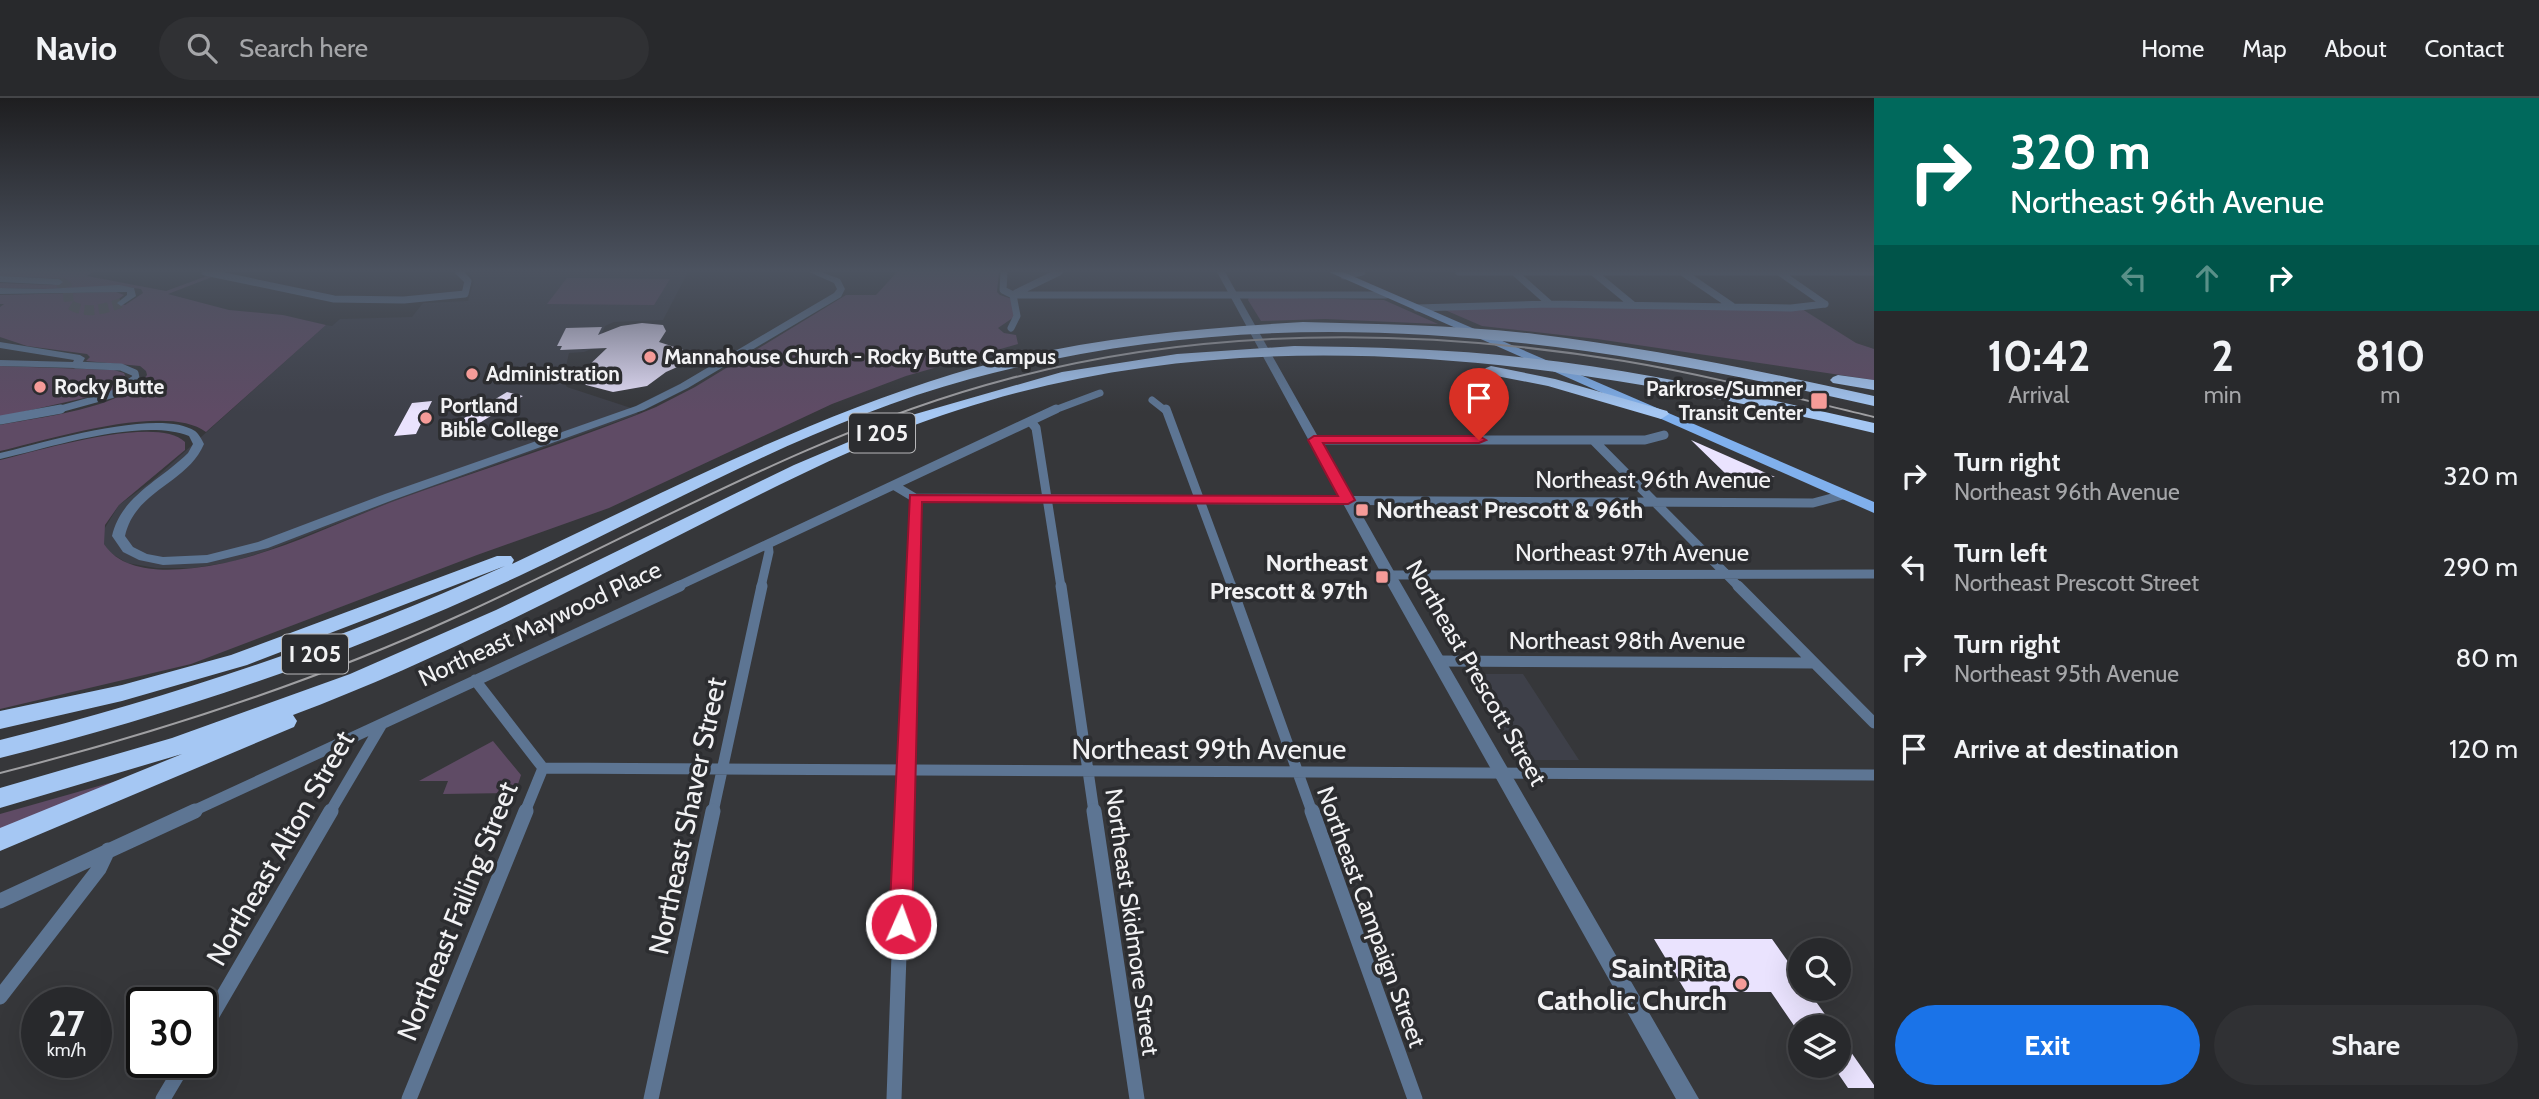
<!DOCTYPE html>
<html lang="en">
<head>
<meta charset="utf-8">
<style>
	body { margin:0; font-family:Cabin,sans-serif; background:#303134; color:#f1f3f6; height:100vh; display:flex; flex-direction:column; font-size:26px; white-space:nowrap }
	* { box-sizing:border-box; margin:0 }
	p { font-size:23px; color:#a5a6a9 }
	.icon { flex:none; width:38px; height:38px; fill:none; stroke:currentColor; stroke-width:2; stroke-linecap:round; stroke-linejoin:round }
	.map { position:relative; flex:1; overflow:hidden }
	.sheet { display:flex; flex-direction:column; background:#28292c; width:665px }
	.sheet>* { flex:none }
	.guide { background:#00695c; color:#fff; overflow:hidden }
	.buttons { position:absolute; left:1788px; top:840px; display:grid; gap:14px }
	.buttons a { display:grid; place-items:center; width:63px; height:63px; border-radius:50%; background:#28292c; box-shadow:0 7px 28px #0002,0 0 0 2px #444548; font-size:35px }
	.speed { position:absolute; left:21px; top:889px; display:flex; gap:14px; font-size:35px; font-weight:700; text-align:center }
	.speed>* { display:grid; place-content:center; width:91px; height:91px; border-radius:50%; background:#28292c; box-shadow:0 7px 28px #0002,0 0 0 2px #444548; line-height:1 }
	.speed small { font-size:18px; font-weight:400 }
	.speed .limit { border:4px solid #111; border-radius:10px; background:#fff; color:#111 }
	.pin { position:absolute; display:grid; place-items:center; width:60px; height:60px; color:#fff; margin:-72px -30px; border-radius:50% 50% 50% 0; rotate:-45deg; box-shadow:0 0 7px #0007 }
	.pin .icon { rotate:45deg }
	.me { position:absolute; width:77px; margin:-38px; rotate:2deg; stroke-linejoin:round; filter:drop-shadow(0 0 5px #0008) }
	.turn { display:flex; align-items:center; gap:24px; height:147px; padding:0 21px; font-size:32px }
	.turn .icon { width:91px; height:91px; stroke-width:2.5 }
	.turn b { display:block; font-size:49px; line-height:60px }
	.lanes { display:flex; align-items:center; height:66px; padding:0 21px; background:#0003; justify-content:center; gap:35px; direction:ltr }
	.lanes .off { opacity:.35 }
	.eta { display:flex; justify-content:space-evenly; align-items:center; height:119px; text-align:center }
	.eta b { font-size:42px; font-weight:700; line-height:49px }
	.action { display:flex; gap:14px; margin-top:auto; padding:14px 21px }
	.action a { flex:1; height:80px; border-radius:42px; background:#1a73e8; color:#fff; font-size:28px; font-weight:700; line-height:80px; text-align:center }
	.action a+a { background:#303134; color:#f1f3f6 }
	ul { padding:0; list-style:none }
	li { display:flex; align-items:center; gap:21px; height:91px; padding:0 21px }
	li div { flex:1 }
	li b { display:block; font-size:26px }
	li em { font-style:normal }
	header { display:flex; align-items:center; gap:42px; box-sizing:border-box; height:98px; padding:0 35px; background:#28292c; border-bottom:2px solid #444548 }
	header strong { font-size:33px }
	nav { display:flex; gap:38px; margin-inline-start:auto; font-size:24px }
	.search { width:490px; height:63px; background:#303134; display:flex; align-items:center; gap:18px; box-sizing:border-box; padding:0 24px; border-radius:38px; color:#a5a6a9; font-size:26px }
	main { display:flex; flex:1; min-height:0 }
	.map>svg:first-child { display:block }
</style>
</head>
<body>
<header>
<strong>Navio</strong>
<div class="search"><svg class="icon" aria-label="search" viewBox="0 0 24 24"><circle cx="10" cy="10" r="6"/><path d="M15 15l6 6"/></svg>Search here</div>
<nav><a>Home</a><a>Map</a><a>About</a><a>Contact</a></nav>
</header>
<main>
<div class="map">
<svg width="1874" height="1001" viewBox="0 0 1874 1001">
	<rect width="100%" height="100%" fill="#36373a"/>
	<path fill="#3e4049" d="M469,174h219l-25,48 -49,2 -9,4 -9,21 -12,5 -15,1 -6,27 4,7 64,21 7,6 -233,83 -139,54 -35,11 -38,6h-37l-29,-5 -18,-11 -5,-8 -1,-13 16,-26 33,-24 174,-156 6,1 8,-7 72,-2 11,-14 45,-2 6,-20z
		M1466,576h57l56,86h-62z"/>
	<path fill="#5f4b65" d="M0,174h93l-6,4 79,15 41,-15 5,1 -44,17 61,16 54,5 43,10 -120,107c-39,-30 -159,8 -206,19v-26c39,-8 124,-16 147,-50l-1,-4 -6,-5 -54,-5 4,-4 -3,-3 -60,-8 -27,-9v-30l4,-3h-4v-9l116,-3 8,3 -9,7 10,3 18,-12 -2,-4 -22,-3 -70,3 -49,-1v-5l52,2 15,-6 -67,-3z
		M897,174h102l-2,20 3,3 12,4 2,18 -16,11 6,5 12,2 2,9 -112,32 -74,28 -223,104 -132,47 -286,109 -191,45v-249c38,-9 157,-46 185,-18v8l-66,55 -14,20 -1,19c21,33 76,27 110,21 66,-12 128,-45 191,-68 83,-30 169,-56 251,-90l39,-20 151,-92h30z
		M567,180l103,1 -16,26 -107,-1z
		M1249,199l135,3 54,24 -113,-5 -64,2 -13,-21z
		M1476,208l326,3 54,34 18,6v31l-277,-41 -115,-13 -37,-16z
		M0,268l114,4 10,3 3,7 -14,11 -11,3 -102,23z
		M493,643l28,34 -6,18 -72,1 5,-13h-29z
		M134,678l-134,57v-19z"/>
	<path fill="#eae3fe" d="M642,225l21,2 3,6 -7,11 43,14 -36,16 -19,14 -34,6 -27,-7 -5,-6 2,-8 24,-23 -47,2 2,-4h-5l9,-18 36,-1 -4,8 23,-9z
		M529,271l11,8 -18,6 -11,-8z
		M507,294l16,4 -66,41 -16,-5z
		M432,303l-16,33 -22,2 18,-33z
		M1691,342l84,37 -45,1z
		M1654,841h118l29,41v9h6l27,38h-39l-24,-35h-85z
		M1839,937l35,50v3h-26l-15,-22h6z"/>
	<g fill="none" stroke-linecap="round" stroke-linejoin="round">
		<path stroke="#525356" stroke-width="10" stroke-dasharray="10 4.5" stroke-linecap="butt" d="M59,184l8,4 2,18c16,11 35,5 52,-1"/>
		<path stroke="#5d7593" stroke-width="7" d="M205,174l129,27 70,1 61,-6 3,-13 -9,-9
			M1004,174l-1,18 10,5h373
			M1459,174h415
			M1514,174l36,32
			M1593,174l40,33
			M1682,174l50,34
			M1779,174l46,32
			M1344,178l18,-4
			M1016,195l43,-21
			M1417,210l133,-4 241,4 34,-4
			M1011,230l6,-12 -4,-21
			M1152,302l14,11
			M53,313l58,-16 25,-17 -1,-5 -14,-6 -45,-2
			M1052,313l48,-18"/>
		<path stroke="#5d7593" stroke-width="9" d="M1166,311l66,178
			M0,322l61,-11
			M1031,324l5,6 25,159
			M1314,342h331l19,-5
			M1593,342l146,147
			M895,388l20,12 -3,89
			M915,400l898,5 30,-8
			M1389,477l485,-1
			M676,489l380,-178
			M761,489l8,-35 -1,-8"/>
		<path stroke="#5d7593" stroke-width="11" d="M1061,488l33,226
			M1231,488l81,226
			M1738,488l136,137
			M1439,563l375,2
			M475,582l68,88
			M543,670l1331,7
			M191,714l489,-226
			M330,714l52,-88
			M525,714l18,-44
			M713,714l49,-226
			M904,714l8,-226"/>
		<path stroke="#5d7593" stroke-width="15" d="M1094,713l43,288
			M1312,713l103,288
			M0,803l195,-90
			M0,899l99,-128 9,-19
			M201,936l130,-223
			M163,1001l22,-37
			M409,1001l117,-288
			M651,1001l62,-288
			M894,1001l10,-288"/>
		<path fill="#5d7593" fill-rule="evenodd" d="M809,174h12l19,7 5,10 -4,8 -153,91 -44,22 -251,90 -125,48 -61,15 -44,2 -24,-5 -16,-8 -11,-16c9,-40 49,-56 76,-83l5,-9 -4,-8c-47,-19 -140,12 -189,23v-6c42,-10 159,-46 195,-22 4,3 7,9 9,13 -17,40 -69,46 -79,92l8,11 14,7 16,3 44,-2 51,-13 127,-48 251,-88 44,-22 154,-91 3,-4 -3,-6z
			M1217,174h8l171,303 303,524h-23l-294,-524z
			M0,178l59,3 4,3 -4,3 -59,-3z
			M119,187l15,3 2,8 -15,10 -4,-3 10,-8v-3l-127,2v-6l45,1z
			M0,244l80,13 5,3 -5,9 -4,1 -76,-2v-6l73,2 1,-2 -74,-12z"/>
		<path fill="#80b0ed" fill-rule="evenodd" d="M1329,174h14l531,230v11z"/>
		<path fill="#a5c7f3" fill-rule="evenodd" d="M1303,224c77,2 155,3 232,12 115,14 227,37 339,62v10c-308,-70 -594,-111 -904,-27 -158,43 -304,128 -451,197 -167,78 -341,137 -519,182v-18c174,-43 342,-100 505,-174l-258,99 -125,36 -122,28v-18l122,-26 109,-30 266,-99h14l3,4 -2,4c145,-68 288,-143 441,-190 114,-34 232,-45 350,-52z
			M1294,248c78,1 156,3 234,12 117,13 232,39 346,65v10c-323,-76 -658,-127 -977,-1 -80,32 -156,72 -233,111 -122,62 -243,124 -371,172l4,6 -3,6 -294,124v-23l182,-74 -182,54v-20l172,-50 178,-64 146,-64 298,-145 118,-50 150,-43 115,-18z
			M1491,268l64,13 112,32 2,3 -8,5 -113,-33 -62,-12 -3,-3 3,-3z
			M1838,277l36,5v10l-41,-7 -3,-3 3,-3z"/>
		<path stroke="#9f9fa2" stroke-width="2" d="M0,675c157,-40 309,-89 456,-156 181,-82 360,-188 552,-238 200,-53 413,-51 616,-18 84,14 167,36 250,56"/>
	</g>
	<linearGradient id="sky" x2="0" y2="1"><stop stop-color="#1e1e20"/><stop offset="0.55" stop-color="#4c5360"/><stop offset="1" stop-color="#4c5360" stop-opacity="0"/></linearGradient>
	<rect width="1874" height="314" fill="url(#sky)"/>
	<path fill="#e11d48" stroke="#92132f" stroke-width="2" d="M1314,338h165l7,4 -7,3h-156l32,57 -7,4 -426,-2 -10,422 -4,7 -7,3 -8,-3 -4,-7 21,-429 428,1 -30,-56z"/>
	<g fill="#f59b98" stroke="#2c2d30" stroke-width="2.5">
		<circle cx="650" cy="259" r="7"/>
		<circle cx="472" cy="276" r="7"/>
		<circle cx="40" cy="289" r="7"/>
		<rect x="1810" y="294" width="18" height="18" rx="3.5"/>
		<circle cx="426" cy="320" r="7"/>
		<rect x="1355" y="405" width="14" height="14" rx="3.5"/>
		<rect x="1375" y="472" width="14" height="14" rx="3.5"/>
		<circle cx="1741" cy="886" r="7"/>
	</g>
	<g text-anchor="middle" stroke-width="7" stroke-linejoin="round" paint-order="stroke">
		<g font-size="21" font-weight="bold" fill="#f2f2f4" stroke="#2c2d30" text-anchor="start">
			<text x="664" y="266">Mannahouse Church - Rocky Butte Campus</text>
			<text x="486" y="283">Administration</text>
			<text x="54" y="296">Rocky Butte</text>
			<text x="1803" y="298" text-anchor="end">Parkrose/Sumner<tspan x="1803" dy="24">Transit Center</tspan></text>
			<text x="440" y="315">Portland<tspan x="440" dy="24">Bible College</tspan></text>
		</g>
		<g fill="#2c2d30" stroke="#b7b7b9" stroke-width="2">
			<rect x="849" y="315.5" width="66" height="39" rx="5"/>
			<rect x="282" y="536.5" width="66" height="39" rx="5"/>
		</g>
		<g font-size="23" font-weight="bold" fill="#f2f2f4">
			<text x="882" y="343">I 205</text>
			<text x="315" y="564">I 205</text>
		</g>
		<g font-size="24" fill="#f2f2f4" stroke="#2c2d30">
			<text x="1653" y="390">Northeast 96th Avenue</text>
			<text x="1632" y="463">Northeast 97th Avenue</text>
			<text transform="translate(540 526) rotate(-25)" y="8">Northeast Maywood Place</text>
			<text x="1627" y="551">Northeast 98th Avenue</text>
			<text transform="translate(1476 575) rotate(60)" y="8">Northeast Prescott Street</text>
			<text transform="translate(1371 819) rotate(70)" y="8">Northeast Campaign Street</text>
			<text transform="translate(1132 824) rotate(82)" y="8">Northeast Skidmore Street</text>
		</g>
		<g font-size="24" font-weight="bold" fill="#f2f2f4" stroke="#2c2d30" text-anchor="start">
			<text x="1376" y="420">Northeast Prescott &amp; 96th</text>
			<text x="1368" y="473" text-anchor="end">Northeast<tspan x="1368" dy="28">Prescott &amp; 97th</tspan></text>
		</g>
		<g font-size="28" fill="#f2f2f4" stroke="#2c2d30">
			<text x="1209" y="661">Northeast 99th Avenue</text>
			<text transform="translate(687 718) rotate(-78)" y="10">Northeast Shaver Street</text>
			<text transform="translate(280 750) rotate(-60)" y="10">Northeast Alton Street</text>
			<text transform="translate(457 813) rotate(-68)" y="10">Northeast Failing Street</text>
		</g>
		<g font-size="28" font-weight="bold" fill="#f2f2f4" stroke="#2c2d30" text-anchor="end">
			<text x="1727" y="880">Saint Rita<tspan x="1727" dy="32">Catholic Church</tspan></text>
		</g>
	</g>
</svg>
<div class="buttons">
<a><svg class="icon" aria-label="search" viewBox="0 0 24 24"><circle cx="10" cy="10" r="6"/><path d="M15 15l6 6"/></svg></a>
<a><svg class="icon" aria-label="layers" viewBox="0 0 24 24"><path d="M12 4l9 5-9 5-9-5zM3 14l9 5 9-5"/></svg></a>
</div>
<div class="speed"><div>27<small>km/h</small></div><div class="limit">30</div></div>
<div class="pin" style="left:1479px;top:342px;background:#d93025"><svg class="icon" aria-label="arrive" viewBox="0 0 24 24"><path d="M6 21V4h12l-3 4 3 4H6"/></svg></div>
<svg class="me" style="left:901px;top:826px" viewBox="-20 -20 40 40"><circle r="17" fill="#e11d48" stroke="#fff" stroke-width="3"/><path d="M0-11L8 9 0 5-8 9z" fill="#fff"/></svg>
</div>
<section class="sheet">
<div class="guide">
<div class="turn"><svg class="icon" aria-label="right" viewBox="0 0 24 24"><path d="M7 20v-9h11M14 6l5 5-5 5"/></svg><div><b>320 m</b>Northeast 96th Avenue</div></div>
<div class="lanes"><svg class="icon off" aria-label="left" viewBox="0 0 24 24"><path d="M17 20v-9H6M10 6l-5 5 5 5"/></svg><svg class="icon off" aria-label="ahead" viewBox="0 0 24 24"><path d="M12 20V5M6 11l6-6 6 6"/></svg><svg class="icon" aria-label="right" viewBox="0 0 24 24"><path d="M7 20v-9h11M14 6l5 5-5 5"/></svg></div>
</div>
<div class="eta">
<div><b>10:42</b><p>Arrival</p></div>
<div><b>2</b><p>min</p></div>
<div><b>810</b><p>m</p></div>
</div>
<ul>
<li><svg class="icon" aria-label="right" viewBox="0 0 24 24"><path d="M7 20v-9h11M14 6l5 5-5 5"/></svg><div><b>Turn right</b><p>Northeast 96th Avenue</p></div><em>320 m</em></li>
<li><svg class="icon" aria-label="left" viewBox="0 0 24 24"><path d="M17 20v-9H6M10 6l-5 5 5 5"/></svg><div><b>Turn left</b><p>Northeast Prescott Street</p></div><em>290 m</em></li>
<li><svg class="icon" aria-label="right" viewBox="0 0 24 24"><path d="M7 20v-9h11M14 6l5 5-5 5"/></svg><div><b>Turn right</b><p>Northeast 95th Avenue</p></div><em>80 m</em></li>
<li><svg class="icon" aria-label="arrive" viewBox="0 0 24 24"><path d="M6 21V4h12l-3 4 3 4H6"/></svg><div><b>Arrive at destination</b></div><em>120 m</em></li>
</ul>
<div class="action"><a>Exit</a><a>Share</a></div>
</section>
</main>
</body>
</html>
